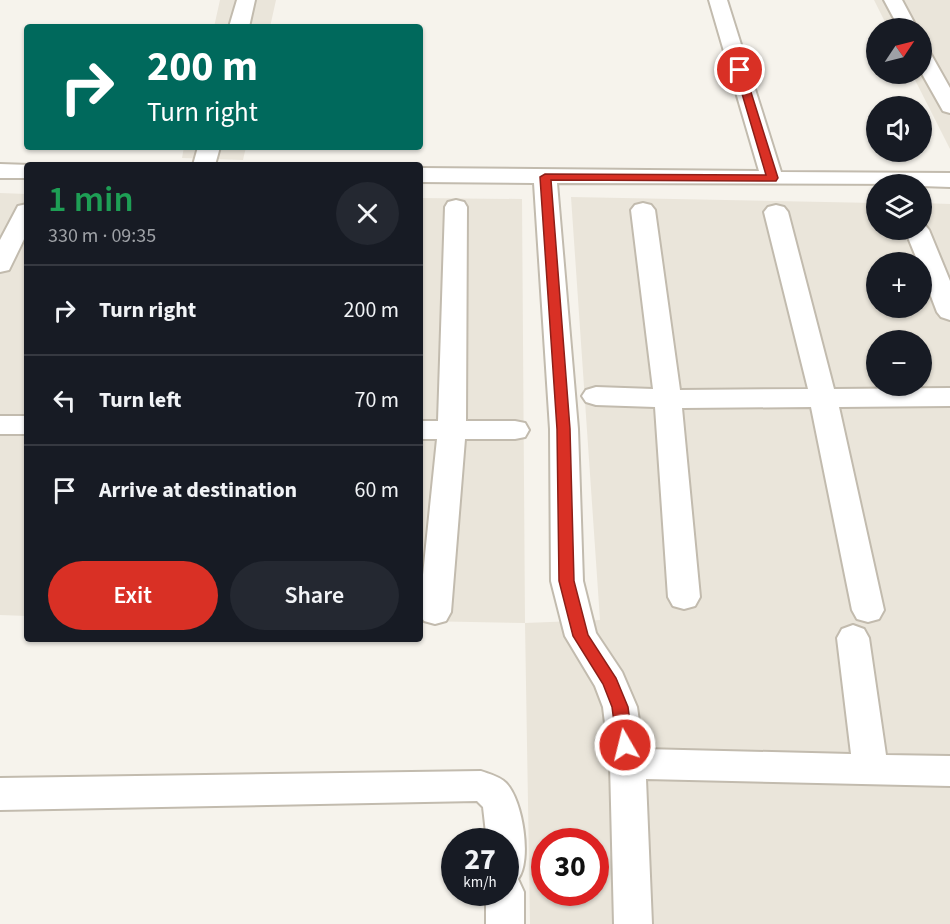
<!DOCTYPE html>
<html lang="en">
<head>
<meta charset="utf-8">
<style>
	body { margin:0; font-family:"Source Sans 3",sans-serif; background:#242831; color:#f1f3f6; height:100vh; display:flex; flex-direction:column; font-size:22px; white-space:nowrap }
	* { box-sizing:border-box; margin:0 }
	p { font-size:20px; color:#9ea1a6 }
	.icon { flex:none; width:33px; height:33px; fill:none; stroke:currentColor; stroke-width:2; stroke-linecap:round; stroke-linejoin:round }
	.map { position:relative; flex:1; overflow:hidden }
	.drawer { position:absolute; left:24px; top:162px; width:399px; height:480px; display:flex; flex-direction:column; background:#171b24; border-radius:6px; box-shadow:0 2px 4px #0004 }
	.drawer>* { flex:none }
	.top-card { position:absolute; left:24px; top:24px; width:399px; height:126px; border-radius:6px; box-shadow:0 2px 4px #0004; background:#00695c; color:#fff; overflow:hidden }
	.needle { width:39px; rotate:55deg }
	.tools { position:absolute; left:866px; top:18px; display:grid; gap:12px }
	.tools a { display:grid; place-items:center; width:66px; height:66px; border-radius:50%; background:#171b24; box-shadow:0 2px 4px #0004; font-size:30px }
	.speed { position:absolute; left:441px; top:828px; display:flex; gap:12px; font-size:30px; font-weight:700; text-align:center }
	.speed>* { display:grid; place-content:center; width:78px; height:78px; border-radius:50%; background:#171b24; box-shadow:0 2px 4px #0004; line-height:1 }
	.speed small { font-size:15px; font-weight:400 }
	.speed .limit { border:9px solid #d22; background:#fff; color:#111 }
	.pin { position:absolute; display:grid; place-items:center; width:51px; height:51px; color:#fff; margin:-26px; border:3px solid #fff; border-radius:50%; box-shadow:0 2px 6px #0007 }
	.me { position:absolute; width:66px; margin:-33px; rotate:352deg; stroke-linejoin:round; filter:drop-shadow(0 0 4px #0008) }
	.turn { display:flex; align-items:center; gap:21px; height:126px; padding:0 24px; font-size:27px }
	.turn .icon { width:78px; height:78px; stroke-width:2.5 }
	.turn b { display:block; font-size:42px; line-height:51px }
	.round { display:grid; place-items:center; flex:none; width:63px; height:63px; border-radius:32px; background:#242831 }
	.headline { display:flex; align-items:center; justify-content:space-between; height:102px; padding:0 24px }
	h1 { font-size:36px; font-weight:600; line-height:45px; color:#1e9e55 }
	.button { display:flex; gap:12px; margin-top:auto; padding:12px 24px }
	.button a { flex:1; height:69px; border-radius:36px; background:#d93025; color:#fff; font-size:24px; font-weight:600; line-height:69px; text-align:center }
	.button a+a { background:#242831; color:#f1f3f6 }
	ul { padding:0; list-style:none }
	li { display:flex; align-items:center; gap:18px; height:90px; padding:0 24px; border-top:2px solid #363941 }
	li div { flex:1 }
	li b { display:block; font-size:22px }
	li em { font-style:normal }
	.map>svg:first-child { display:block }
</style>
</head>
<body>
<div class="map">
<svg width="950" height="924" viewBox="0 0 950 924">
	<rect width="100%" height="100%" fill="#f6f3ec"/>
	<path fill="#eae5da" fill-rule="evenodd" d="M220,0h56l-6,27h-56z
		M874,0h76v149l-38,-75h9v-46h-33z
		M184,147h62l-3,13 -61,-2z
		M0,193l27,1v422l-27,-1z
		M571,197l305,6v27h45v-27l29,1v720h-420l-5,-301 -105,-2v-423l102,1 3,424 75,-3zM876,262h45v46h-45zM876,340h45v46h-45zM544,842h52v50h-52z"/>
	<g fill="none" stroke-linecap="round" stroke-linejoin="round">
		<g stroke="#c2bbae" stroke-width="4">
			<path id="minor" d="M237,0h18l-6,27h-20z
				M709,0h18l54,172 169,1v14l-29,-1v-2l-364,-1 21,246 5,152 13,52 26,39 15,35 6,42 208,5 -14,-116 5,-9 11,-4 11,4 5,9 17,117 64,1v30l-304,-7 6,145h-38l-4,-160 -7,-57 -8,-21 -30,-50 -14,-55 -1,-152 -16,-246 -114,-1v-14l339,3z
				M884,0h18l15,28h-18z
				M921,47l7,2 22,39v25l-7,-2 -22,-39z
				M198,147h22l-5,18h-22z
				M0,164l30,1h-3v13h-27z
				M456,200l8,2 3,5 -1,214h49l10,2 4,7 -4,7 -10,2h-50l-14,173 -5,9 -11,3 -11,-3 -4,-7v-10l17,-165h-17v-18h18l7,-214 3,-5z
				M643,203l8,2 4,5 25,180 128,-1 -44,-177 4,-5 8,-2 8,2 4,5 46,177 116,-1v18l-111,1 45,203 -5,9 -11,3 -11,-3 -5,-9 -41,-203 -129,1 18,189 -5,9 -11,3 -11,-3 -5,-9 -13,-190 -59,-2 -10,-3 -4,-6 4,-6 10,-3 57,2 -22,-179 4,-5z
				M27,204v29l-18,37 -9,2v-32l18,-34z
				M921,224l4,1 4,5 21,51v39l-9,-3 -4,-5 -16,-42v-8h-3l-13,-32h16z
				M0,416h27v18h-27z
				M481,771c8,3 18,5 25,12 17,17 26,78 12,96l6,13v32h-38v-32h20v-50h-19l-4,-35 -6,-6 -477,9v-32z"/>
		</g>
		<use href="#minor" fill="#fff" fill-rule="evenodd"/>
	</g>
	<path fill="#d93025" stroke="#8d1f18" stroke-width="1.5" d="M740,67l4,3 34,108 -2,3 -225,-1 19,249 4,152 14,54 28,43 12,29 5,38 -2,5 -6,2 -6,-2 -2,-5 -5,-38 -9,-23 -30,-48 -14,-55 -2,-152 -17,-252 5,-3 221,1 -31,-105z"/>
</svg>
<div class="tools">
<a><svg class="needle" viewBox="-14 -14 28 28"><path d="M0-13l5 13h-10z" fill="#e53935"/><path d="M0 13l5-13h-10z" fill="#9ea1a6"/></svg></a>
<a><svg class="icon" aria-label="sound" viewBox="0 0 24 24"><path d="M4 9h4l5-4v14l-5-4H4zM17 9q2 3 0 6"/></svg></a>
<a><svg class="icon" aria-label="layers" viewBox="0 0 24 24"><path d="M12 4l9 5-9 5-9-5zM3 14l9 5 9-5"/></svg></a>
<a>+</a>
<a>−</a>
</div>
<div class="speed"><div>27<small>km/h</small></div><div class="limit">30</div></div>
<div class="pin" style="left:740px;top:70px;background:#d93025"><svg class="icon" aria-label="arrive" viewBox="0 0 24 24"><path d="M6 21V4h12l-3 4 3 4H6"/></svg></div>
<svg class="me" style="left:625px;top:745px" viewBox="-20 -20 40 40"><circle r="17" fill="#d93025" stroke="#fff" stroke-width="3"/><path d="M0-11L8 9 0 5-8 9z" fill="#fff"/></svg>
<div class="top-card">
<div class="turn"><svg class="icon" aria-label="right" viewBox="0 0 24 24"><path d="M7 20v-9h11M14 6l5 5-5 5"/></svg><div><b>200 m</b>Turn right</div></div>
</div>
<section class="drawer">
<div class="headline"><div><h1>1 min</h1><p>330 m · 09:35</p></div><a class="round"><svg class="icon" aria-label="close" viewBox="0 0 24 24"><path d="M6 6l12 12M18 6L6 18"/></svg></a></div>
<ul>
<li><svg class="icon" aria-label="right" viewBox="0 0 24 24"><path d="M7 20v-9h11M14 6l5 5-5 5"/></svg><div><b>Turn right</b></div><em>200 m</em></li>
<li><svg class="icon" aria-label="left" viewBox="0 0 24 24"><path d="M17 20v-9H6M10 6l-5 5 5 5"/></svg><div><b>Turn left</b></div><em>70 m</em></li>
<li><svg class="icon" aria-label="arrive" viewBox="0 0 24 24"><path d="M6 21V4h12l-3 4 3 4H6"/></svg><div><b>Arrive at destination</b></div><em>60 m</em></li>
</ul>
<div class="button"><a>Exit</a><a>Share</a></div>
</section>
</div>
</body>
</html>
